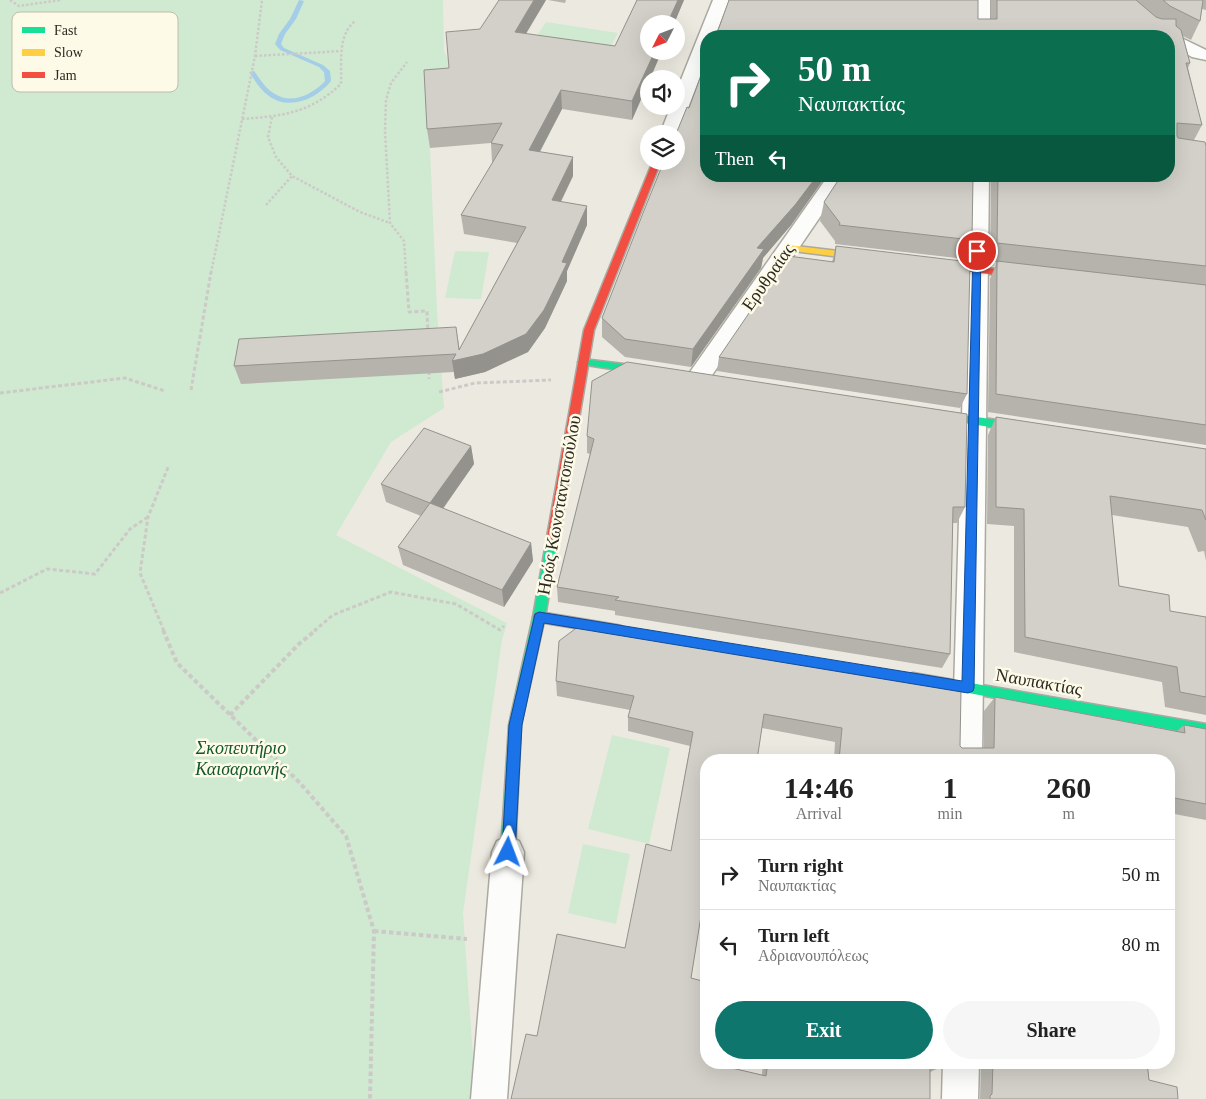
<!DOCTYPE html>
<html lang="en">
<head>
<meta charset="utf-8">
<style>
	body { margin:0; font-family:"Times New Roman",serif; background:#f6f6f6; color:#222; height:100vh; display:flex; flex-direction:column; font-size:19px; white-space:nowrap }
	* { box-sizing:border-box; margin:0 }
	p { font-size:16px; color:#767676 }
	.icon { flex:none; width:28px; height:28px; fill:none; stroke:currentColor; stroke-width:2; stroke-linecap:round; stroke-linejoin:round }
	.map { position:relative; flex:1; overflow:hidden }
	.drawer { position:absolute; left:700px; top:754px; width:475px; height:315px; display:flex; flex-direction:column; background:#fff; border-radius:20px; box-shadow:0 5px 20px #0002 }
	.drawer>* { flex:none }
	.top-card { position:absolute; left:700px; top:30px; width:475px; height:152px; border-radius:20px; box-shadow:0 5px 20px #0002; background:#0b6e4f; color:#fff; overflow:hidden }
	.needle { width:32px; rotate:228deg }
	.controls { position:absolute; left:640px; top:15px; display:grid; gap:10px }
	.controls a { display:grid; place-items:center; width:45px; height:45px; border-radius:50%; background:#fff; box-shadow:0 5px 20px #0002; font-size:25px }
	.pin { position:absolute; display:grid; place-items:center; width:42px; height:42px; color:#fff; margin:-21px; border:2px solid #fff; border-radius:50%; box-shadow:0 1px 5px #0007 }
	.me { position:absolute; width:55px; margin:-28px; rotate:3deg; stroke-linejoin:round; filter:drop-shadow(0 0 4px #0008) }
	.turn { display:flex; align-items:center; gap:18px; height:105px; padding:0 15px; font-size:22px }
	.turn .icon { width:65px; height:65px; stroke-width:2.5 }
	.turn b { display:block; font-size:35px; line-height:42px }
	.then { display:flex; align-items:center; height:48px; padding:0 15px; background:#0003; gap:10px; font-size:19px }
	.eta { display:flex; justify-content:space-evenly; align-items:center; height:85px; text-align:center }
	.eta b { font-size:30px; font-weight:700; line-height:35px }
	.button { display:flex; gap:10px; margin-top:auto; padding:10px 15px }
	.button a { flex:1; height:58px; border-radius:30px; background:#0f766e; color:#fff; font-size:20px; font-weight:700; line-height:58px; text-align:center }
	.button a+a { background:#f6f6f6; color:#222 }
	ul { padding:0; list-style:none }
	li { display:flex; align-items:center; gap:15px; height:70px; padding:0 15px; border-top:1px solid #e0e0e0 }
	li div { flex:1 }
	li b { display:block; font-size:19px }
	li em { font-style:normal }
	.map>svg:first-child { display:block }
</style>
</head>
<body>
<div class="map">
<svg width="1206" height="1099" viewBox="0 0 1206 1099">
	<rect width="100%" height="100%" fill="#eceae0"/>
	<path fill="#d0e9d1" d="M0,0h443l1,51 19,34 -33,63 7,162 7,98 -53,34 -55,93 171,88 -5,17 -39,273 13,186h-476z
		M546,22l72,11 -11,20 -74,-11z
		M455,251l34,1 -8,47 -36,-1z
		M612,735l58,13 -21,96 -61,-15z
		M583,844l47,10 -14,70 -48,-11z"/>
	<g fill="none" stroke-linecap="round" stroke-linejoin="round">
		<path fill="#a4cee8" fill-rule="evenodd" d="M299,0l5,1 -8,18 -11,15 -4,10 3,4 39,17 7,6 1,10c-14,18 -42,30 -62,15 -9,-6 -14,-16 -20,-24l5,-1c6,8 12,18 21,23 17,11 38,0 50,-13l-1,-9 -5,-5 -39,-17 -5,-6 4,-10 11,-15z"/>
		<g stroke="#aba9a1" stroke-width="3">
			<path id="street" d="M713,0h16l-14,36h-9v25l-28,73 -2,3v-3h-16l11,-28h5v-14z
				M974,0h16v36h-16z
				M1169,32l37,18v10l-14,-3 -23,-13v-8h-8l2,-3z
				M828,176h20l-142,208 -8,2 -8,-2 -4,-6 4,-6z
				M969,176h20l-7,584h-30z
				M508,836l11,5 5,11 -17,247h-36l21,-247 5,-11z
				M943,1062h36l-1,37h-36z"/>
		</g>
		<g stroke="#aba9a1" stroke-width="3">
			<path id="fast" d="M583,359l73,9 5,4 -5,4 -76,-12 -2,-2z
				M931,410l98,15 5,4 -5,4 -98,-15 -5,-4z
				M553,532l4,2 2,3 -14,80 -24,108 -6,127 -2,5 -5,2 -5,-2 -2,-5 8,-127 24,-108 14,-80 2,-3z
				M913,673l293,51v12l-293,-53 -4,-1 -2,-4 2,-4z"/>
		</g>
		<g stroke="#aba9a1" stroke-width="3">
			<path id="slow" d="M788,245l84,10 4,3 -4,3 -87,-11v-4z"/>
		</g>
		<g stroke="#aba9a1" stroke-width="3">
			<path id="jam" d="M653,161h8l-67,169 -35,207 -2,3h-8l-2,-3 37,-207z
				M932,262l99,11 5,3 -5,3 -102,-12 -2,-2z
				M539,612l78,13 4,1 2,4 -2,4 -4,1 -78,-13 -4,-1 -2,-4 2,-4z"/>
		</g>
		<path stroke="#cccac7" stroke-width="2.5" stroke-dasharray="2.5 2" stroke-linecap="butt" d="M10,0l9,6 42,-6
			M255,56l87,-5
			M272,117l-4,20 8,20 16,19 68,36 30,11
			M242,119c41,-3 68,-6 99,-35 1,-22 -4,-48 14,-63
			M266,205l26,-29
			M211,273l44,-217 7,-56
			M406,273l-2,-32 -14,-18 -5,-92 1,-31 5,-17 16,-21"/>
		<path stroke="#cccac7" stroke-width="3" stroke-dasharray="4 2.5" stroke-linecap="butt" d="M406,272l3,40 18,-1 1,22
			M429,371v8
			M191,390l20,-118
			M439,392l36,-9 76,-3
			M0,393l125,-15 40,13
			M0,593l47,-24 48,5 35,-45 18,-12
			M164,631l-24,-58 8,-56 21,-52
			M314,631l19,-16 58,-23 65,12 44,26 4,-4"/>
		<path stroke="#cccac7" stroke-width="4" stroke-dasharray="4.5 3" stroke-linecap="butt" d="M163,630l14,33 123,120 46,53 28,95 -4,168
			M230,715l69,-71 17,-14
			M374,931l93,8"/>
		<use href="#street" fill="#fcfcfa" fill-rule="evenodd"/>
		<use href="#fast" fill="#16e098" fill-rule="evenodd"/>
		<use href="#slow" fill="#ffcf43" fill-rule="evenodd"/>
		<use href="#jam" fill="#f24e42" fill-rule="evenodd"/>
	</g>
	<path fill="#b5b3ac" d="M546,0l-20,34 89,12 22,-46h47l-35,79v2l-17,39 -70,-11 -22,43 33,5v19l-12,26 26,4v19l-20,46v10l-22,47 -17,24 -43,20 -30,7 -1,-7 -213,12 -7,-18 226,-18 57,-105 -53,-9 -3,-19 32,-53h-1l-1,-19 -61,5 -3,-19 22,-61 31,-39z
		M548,0h18l-1,3z
		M991,0h215v10l-4,-1 -2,12 -9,19 -8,-4 7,27 -2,5 14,57 -8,15 12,6v299l-218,-33 2,-133 7,-17 -7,-1 1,-85h178l-191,-157h13z
		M689,108l103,116 -29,34 -2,10 -70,99 -66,-10 -23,-20v-19z
		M824,202l148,38 -7,19 -130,-15v-3l-15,-20z
		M836,246l131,148 -7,14 -243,-37 2,-14 113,-95z
		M996,417l210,32v112l-2,-10 -6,1 -10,-25 -76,-12 7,71 51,25 36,6v98l-41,-8 -3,-25 -148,-30v-126l-27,-2 1,-89z
		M587,436l378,71 -8,16h-5l-2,131 -8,14 -327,-53v-4l-57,-9 -1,-15 33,-133 -3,-1z
		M471,446l3,18 -31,45 88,34 2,18 -29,46 -101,-42 -5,-18 23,-31 -35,-14 -5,-18z
		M556,681l394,7 10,58 2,2h22v-37l11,-14 182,34 7,-6 22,4v91l-37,-7v-53h-335l1,-18 -73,-14 -56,32v168l-7,-2 -8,52 17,85 54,12 1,-13h176v6l-9,4 -419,27 26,-63 88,-88 46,-97 19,-105 -62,-15v-14l2,-7 -73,-14z
		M981,1062h166l2,18 29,19h-198z"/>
	<path fill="#93928c" d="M534,0h12l-30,50 -1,-18z
		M678,0h6l-10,24h-7z
		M655,51h7l-12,28h-1v2l-17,39v-19z
		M561,90l1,19 -31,59 -2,-18z
		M573,157v19l-21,43v-19z
		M817,176h9l-34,48 -29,34 -2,10 -70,99 2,-18 64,-101z
		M587,206v19l-20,46v10l-22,47 -17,24 -43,20 -30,7 -3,-18 7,-11 -3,-23 5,32 101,-97z
		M471,446l3,18 -40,57 -4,-18z
		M531,543l2,18 -29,46 -2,-17z"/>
	<path fill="#d2d0c8" stroke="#93928c" d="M499,0h35l-19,32 100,14 22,-46h41l-11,24h-18v27h6l-23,50 -71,-11 -32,60 44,7 -21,43 35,6 -25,56 5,1 -23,47 -18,24 -43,20 -31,7 4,-7 -222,12 5,-27 217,-12 3,23 67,-123 -65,-12 42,-70 -12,-2 11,-20 -75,6 -3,-59 25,-2 -3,-36 34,-3z
		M729,0h249v19h19v-19h139l20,17 6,2h14v7l5,4 9,33h-4l16,62 -25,-2v13l1,2 27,4 1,4v120l-209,-23 1,-67h171v-140h-453z
		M1163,0h40l-3,21 -30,-15z
		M706,62v114h111l-22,29 -38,43 7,1 -71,100 -68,-10 -23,-21 43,-110 19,-47h12v-27l11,-27 2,1z
		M841,176h132l-1,64 -133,-15 1,-2 -16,-21z
		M836,246l134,16 -3,132 -248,-37 69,-101 46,6z
		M997,261l209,24v140l-210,-31z
		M627,362l340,52 -2,93h-12l-3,147 -335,-54 4,-3 -62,-10 37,-148 -7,-3 5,-55z
		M996,417l210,32v71l-4,-10 -92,-14 9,90 50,9 1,16 36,6v80l-26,-5 -3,-25 -152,-30 -1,-128 -28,-2z
		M424,428l47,18 -41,57 -49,-19z
		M430,503l101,40 -29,47 -104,-43z
		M583,623l367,60v5l11,2 -1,56 2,2h32l1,-51 190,36 -1,-8 22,4v75l-37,-7v-37h-330l3,-32 -78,-14 -7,46h-51v158l-5,-2 -10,62 15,4v80l60,14 2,-14h171v6l-9,-2v33h-419l15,-65 11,2 20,-102 68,14 21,-104 25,7 22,-119 -65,-15 6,-21 -78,-15 3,-40z
		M1169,947l5,43 -5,-1z
		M993,1062h154l2,18 28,7 1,12h-188v-3l2,-2z"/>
	<path fill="#1a73e8" stroke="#114b97" d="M977,248l4,3 -7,437 -1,3 -5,2 -424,-70 -22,102 -7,127 -2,5 -5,2 -4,-2 -2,-5 7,-127 26,-111 4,-2 423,69 11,-430z"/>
	<g text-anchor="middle" stroke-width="5" stroke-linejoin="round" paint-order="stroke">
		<g font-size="18" fill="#2b2922" stroke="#fefae8">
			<text transform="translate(768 277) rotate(-55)" y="6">Ερυθραίας</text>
			<text transform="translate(559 505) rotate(-80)" y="6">Ηρώς Κωνσταντοπούλου</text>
			<text transform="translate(1039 682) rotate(10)" y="6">Ναυπακτίας</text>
		</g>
		<g font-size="18" font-style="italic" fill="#10562e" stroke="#fefae8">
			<text x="241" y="754">Σκοπευτήριο<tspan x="241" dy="21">Καισαριανής</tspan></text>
		</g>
	</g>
	<rect x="12" y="12" width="166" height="80" rx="8" fill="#fefae8" stroke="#bfbbad" stroke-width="1"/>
	<rect x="22" y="27" width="23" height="6" fill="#16e098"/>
	<rect x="22" y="49" width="23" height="7" fill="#ffcf43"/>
	<rect x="22" y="72" width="23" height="6" fill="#f24e42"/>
	<g font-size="14" fill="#2b2922">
		<text x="54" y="35">Fast</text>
		<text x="54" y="57">Slow</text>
		<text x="54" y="80">Jam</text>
	</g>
</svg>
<div class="controls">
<a><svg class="needle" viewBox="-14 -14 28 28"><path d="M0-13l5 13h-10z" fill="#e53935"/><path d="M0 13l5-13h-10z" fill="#767676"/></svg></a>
<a><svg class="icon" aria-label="sound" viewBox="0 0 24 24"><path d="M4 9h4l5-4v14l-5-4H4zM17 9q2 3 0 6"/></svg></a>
<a><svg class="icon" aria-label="layers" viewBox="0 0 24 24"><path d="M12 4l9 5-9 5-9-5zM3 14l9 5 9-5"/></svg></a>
</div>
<div class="pin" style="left:977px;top:251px;background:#d93025"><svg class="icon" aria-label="arrive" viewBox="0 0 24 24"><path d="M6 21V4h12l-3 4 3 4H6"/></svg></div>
<svg class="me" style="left:508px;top:852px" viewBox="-20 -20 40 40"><path d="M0-17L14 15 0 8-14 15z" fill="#1a73e8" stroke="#fff" stroke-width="4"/></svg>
<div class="top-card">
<div class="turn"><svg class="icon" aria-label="right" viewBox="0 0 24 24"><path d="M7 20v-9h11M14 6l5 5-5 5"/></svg><div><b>50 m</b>Ναυπακτίας</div></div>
<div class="then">Then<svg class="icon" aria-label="left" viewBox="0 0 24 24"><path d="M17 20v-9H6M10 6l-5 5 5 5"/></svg></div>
</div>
<section class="drawer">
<div class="eta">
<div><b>14:46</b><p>Arrival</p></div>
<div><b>1</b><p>min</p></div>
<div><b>260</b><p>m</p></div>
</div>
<ul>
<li><svg class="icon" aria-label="right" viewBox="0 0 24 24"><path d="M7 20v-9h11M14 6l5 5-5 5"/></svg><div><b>Turn right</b><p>Ναυπακτίας</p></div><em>50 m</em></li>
<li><svg class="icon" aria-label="left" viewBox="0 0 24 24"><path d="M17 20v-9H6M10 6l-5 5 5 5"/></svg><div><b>Turn left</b><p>Αδριανουπόλεως</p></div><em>80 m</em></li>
</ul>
<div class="button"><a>Exit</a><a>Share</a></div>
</section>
</div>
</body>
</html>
